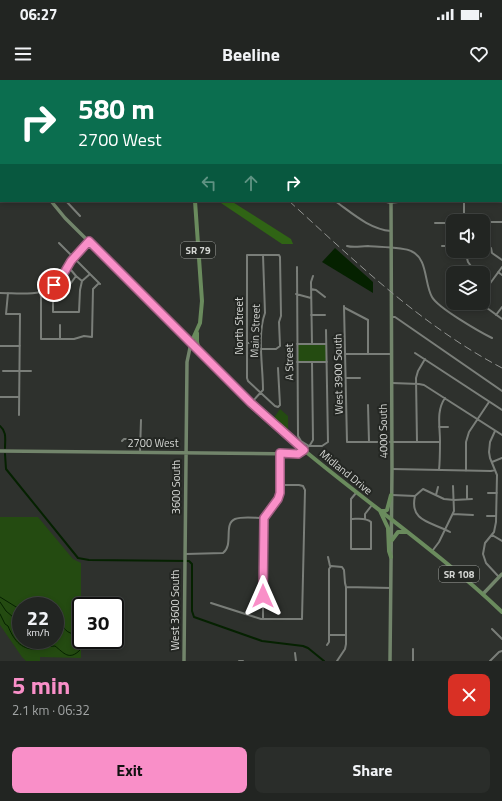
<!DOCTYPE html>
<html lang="en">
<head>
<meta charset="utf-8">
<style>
	body { margin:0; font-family:"Titillium Web",sans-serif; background:#2a2d2a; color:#f1f3f6; height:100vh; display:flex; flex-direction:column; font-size:15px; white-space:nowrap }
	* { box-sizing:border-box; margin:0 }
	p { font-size:13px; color:#a2a5a5 }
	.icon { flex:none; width:22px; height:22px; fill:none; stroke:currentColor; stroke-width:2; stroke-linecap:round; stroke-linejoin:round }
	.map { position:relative; height:581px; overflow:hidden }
	.sheet { display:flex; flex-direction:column; background:#222522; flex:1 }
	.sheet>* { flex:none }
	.banner { position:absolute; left:0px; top:0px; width:502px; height:122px; box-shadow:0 2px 6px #0003,0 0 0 1px #3f4240; background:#0b6e4f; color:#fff; overflow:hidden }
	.controls { position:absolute; left:446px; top:134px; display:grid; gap:8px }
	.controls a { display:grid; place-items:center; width:44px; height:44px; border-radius:8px; background:#222522; box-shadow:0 2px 6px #0003,0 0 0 1px #3f4240; font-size:20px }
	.speed { position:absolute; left:12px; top:517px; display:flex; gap:8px; font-size:20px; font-weight:700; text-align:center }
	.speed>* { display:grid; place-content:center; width:52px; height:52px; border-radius:50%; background:#222522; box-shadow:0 2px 6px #0003,0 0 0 1px #3f4240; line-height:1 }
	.speed small { font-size:10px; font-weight:400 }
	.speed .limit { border:2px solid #111; border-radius:6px; background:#fff; color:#111 }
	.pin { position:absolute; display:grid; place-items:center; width:34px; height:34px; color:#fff; margin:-17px; border:2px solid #fff; border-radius:50%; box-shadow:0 1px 4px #0007 }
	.me { position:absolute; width:44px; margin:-22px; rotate:0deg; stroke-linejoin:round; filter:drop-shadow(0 0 3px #0008) }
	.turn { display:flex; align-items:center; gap:14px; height:84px; padding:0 12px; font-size:18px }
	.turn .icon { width:52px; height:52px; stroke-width:2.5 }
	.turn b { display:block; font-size:28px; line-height:34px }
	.lanes { display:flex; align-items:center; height:38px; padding:0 12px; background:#0003; justify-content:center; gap:20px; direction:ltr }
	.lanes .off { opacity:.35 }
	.round { display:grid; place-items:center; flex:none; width:42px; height:42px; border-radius:8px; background:#2a2d2a }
	.headline { display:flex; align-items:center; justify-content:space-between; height:68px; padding:0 12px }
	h1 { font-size:24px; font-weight:700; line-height:30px; color:#f98fc8 }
	.button { display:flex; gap:8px; margin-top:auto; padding:8px 12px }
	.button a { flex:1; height:46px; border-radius:8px; background:#f98fc8; color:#111; font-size:16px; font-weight:700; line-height:46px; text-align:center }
	.button a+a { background:#2a2d2a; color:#f1f3f6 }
	.status { display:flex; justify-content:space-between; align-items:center; height:28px; padding:0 20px; background:#222522; direction:ltr }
	.status svg { height:11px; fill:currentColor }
	header { display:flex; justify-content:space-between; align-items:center; height:52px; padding:0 12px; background:#222522; font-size:18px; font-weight:700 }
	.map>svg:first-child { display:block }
</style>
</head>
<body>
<div class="status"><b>06:27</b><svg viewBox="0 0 49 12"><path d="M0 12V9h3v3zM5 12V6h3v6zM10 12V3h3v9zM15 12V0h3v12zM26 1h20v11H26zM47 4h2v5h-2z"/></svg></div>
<header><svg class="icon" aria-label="menu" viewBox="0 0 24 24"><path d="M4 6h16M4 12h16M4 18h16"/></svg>Beeline<svg class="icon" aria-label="heart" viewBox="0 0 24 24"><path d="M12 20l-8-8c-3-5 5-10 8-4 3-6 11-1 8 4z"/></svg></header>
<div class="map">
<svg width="502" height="581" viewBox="0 0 502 581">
	<rect width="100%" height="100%" fill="#2e312d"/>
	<path fill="#244b11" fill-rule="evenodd" d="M298,264h28v18h-28z
		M280,329l8,7v17l-15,-14z
		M0,437h38l35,42 8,4v95l-41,-1v4h-14l-4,-4 -22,-32zM21,526h34v34h-34z"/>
	<path fill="#306415" d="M218,121h13l60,38 2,5h-11z"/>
	<path fill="#052100" d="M335,168l38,34v11l-51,-31z"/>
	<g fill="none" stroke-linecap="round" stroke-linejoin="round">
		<path stroke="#052100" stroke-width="1" d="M0,517l21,13
			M0,522l6,9 7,6 3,7 5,3
			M0,534l5,10 3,2c5,12 12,24 28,23 6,-1 12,-3 19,-3 9,7 14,15 25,4v-9l-6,-7c-12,-2 -10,-11 -19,-17"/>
		<path stroke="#052100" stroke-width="2" d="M0,346c7,6 5,13 5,22
			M5,374l1,15 72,89 11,2 100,1 3,3v47l2,6 68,24 41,5 5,2 16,13"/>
		<path stroke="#7a7e79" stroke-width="2" d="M65,0l1,1
			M209,0l1,1
			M218,0l2,1
			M275,0v1
			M481,0v1
			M247,1v-1
			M298,1v-1
			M326,1v-1
			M345,1v-1
			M378,1v-1
			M449,1v-1
			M501,44h1
			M0,54l1,-1
			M66,121l14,15
			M335,121c17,12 34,28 56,30
			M383,121l7,2 16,-2
			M464,141v-20
			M483,142h19
			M435,143h18
			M59,163l41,41
			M347,166c7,2 14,0 21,0 9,1 36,1 43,5 17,7 13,32 21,46 6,11 48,35 60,41
			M442,166h11
			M491,168l1,5 10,7
			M465,171l3,11 8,11
			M297,187l1,169 3,5 8,5 -5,4
			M71,190l5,6
			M498,192l4,3
			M48,196l7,8
			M76,196l6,5 -2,9 -1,22h-26v-12l11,-7z
			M483,198l7,6
			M82,201l8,-7
			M56,204l8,9
			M54,205l8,9
			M311,209l5,1 9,7
			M40,212l1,5v42h33l10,-3 8,1 1,-48 6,-6
			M0,213c13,0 28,2 40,-1 17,-4 21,-18 30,-30 6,-7 13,-14 19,-21
			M8,213l-2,21h14l-1,101
			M483,213l19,-26
			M296,214l15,4
			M344,226l3,136h93
			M345,228l23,12v34
			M487,228l15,11
			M311,235h14
			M496,235l6,-8
			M392,237h3l107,74
			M60,258v-13
			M247,263h14
			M297,264h29
			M312,264l-1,-62 2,-6
			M0,266h20
			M262,269h14l4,-3 -1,-24 2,-6 -1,-59 -1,-2h-32v123l1,3 27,25 3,1 2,-2 -2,-37
			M415,273l87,57
			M346,274h46
			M297,282h30
			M3,291h28
			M346,298h14
			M392,303l27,1 5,1 78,50
			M0,317h19
			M252,322l11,-12c0,-24 -6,-55 2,-77l-2,-58
			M368,325l1,37
			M439,347h9
			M495,351l-5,11 -1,10 1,6 7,17 -1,47 -2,10 -9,11 -2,11 3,9 13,14
			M122,361l2,-2h17
			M417,362l-1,-64 2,-7 7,-12
			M310,365l3,-5 -1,-78
			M309,366h13l6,-4 -2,-112
			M140,372l1,-32
			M492,382l10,-4
			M392,389l99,2 4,-1
			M439,390c1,-9 1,-19 1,-29 0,-15 -4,-30 5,-43
			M466,391v-29l3,-10 20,-30
			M488,413h9
			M392,415l23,1
			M436,415l2,-8
			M415,416l8,-7 21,10 10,1 18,-1
			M415,416c-6,26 17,26 35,36
			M467,419v-13
			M453,434l20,1
			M487,436h9
			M351,439c6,0 15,-2 20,3v27h-20v-50l5,-6
			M365,439v-5l7,-9
			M492,455l10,6
			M433,470l6,-8 15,-31 -1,-25
			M186,474l37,-1c11,-8 0,-29 12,-34 8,-3 20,-1 28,-1
			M328,477l2,9
			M346,507l45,1
			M211,523l50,16h41l3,-129 -2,-4 -4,-1h-19
			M263,539v-101l15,-19 2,-6v-38
			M492,549l10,10
			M329,555h17
			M327,565l2,-3v-73l2,-3 11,1 2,3 1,13 1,4v57l-1,5 -8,12
			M295,573l1,8
			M239,581h4
			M413,581v-12
			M490,581l9,-9 3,-1"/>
		<path stroke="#72856b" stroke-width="3.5" d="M390,0v1
			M0,57l1,1
			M501,96h1
			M51,121l14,17 126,125 -4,19 -3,299
			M0,371l298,3 6,-4
			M483,514l19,-20
			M390,581l2,-192 -1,-268"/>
		<path stroke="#6a8b5d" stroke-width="4" d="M186,0v1
			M195,121l7,100 -2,22 -9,20c38,37 74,75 114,108 65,54 136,103 197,161
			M197,253v9l2,8
			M380,431h5l2,-1 4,-15
			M381,433l7,15 1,23 2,6
			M392,460l6,-8h8"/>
		<path stroke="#919390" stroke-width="1" stroke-dasharray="8 4" stroke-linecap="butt" d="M36,0l2,1
			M163,0l1,1
			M289,121c68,62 132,124 213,167"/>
	</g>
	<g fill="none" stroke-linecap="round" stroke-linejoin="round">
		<g stroke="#a25d82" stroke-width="10">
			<path id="route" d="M54,205l7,-7 10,-17 18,-20 162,162 53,47 -6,4 -18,-1v40l-2,6 -14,19 -1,78"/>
		</g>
		<use href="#route" stroke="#f98fc8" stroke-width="7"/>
	</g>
	<g text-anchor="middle" stroke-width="4" stroke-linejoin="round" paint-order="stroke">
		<g fill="#242723" stroke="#9fa29e" stroke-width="1">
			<rect x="181" y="162" width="34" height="16" rx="3"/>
			<rect x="439" y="486" width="40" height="16" rx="3"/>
		</g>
		<g font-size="10" font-weight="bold" fill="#d4d6d3">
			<text x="198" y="174">SR 79</text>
			<text x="459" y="498">SR 108</text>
		</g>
		<g font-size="11" fill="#d4d6d3" stroke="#242723">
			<text transform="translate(239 246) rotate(-90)" y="4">North Street</text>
			<text transform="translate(255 251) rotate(-88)" y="4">Main Street</text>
			<text transform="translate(289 282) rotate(-91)" y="4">A Street</text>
			<text transform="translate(338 294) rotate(-91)" y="4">West 3900 South</text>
			<text transform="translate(383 351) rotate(-91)" y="4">4000 South</text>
			<text x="153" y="367">2700 West</text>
			<text transform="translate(346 392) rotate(39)" y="4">Midland Drive</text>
			<text transform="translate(176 407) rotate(-90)" y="4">3600 South</text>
			<text transform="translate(175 530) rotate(-90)" y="4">West 3600 South</text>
		</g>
	</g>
</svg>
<div class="controls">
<a><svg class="icon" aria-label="sound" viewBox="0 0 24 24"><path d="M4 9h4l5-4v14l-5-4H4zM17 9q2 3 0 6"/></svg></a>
<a><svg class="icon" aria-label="layers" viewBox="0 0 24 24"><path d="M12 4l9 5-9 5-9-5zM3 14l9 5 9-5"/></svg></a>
</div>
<div class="speed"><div>22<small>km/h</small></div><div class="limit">30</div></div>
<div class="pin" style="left:54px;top:205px;background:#d93025"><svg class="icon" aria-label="arrive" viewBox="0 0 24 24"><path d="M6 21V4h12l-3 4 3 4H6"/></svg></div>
<svg class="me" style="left:263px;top:516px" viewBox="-20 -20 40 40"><path d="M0-17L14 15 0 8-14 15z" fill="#f98fc8" stroke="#fff" stroke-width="4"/></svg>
<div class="banner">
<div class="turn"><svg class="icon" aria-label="right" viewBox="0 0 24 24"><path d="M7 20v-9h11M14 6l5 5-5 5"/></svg><div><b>580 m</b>2700 West</div></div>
<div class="lanes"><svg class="icon off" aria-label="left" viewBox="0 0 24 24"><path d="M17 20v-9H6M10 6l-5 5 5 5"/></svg><svg class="icon off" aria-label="ahead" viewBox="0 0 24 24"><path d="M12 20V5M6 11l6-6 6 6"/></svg><svg class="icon" aria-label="right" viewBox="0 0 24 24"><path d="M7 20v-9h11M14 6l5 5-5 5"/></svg></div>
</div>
</div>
<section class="sheet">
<div class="headline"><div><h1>5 min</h1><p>2.1 km · 06:32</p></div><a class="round" style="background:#d93025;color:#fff"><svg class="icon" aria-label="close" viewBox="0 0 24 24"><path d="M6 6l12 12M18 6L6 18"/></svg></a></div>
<div class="button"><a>Exit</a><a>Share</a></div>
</section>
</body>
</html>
